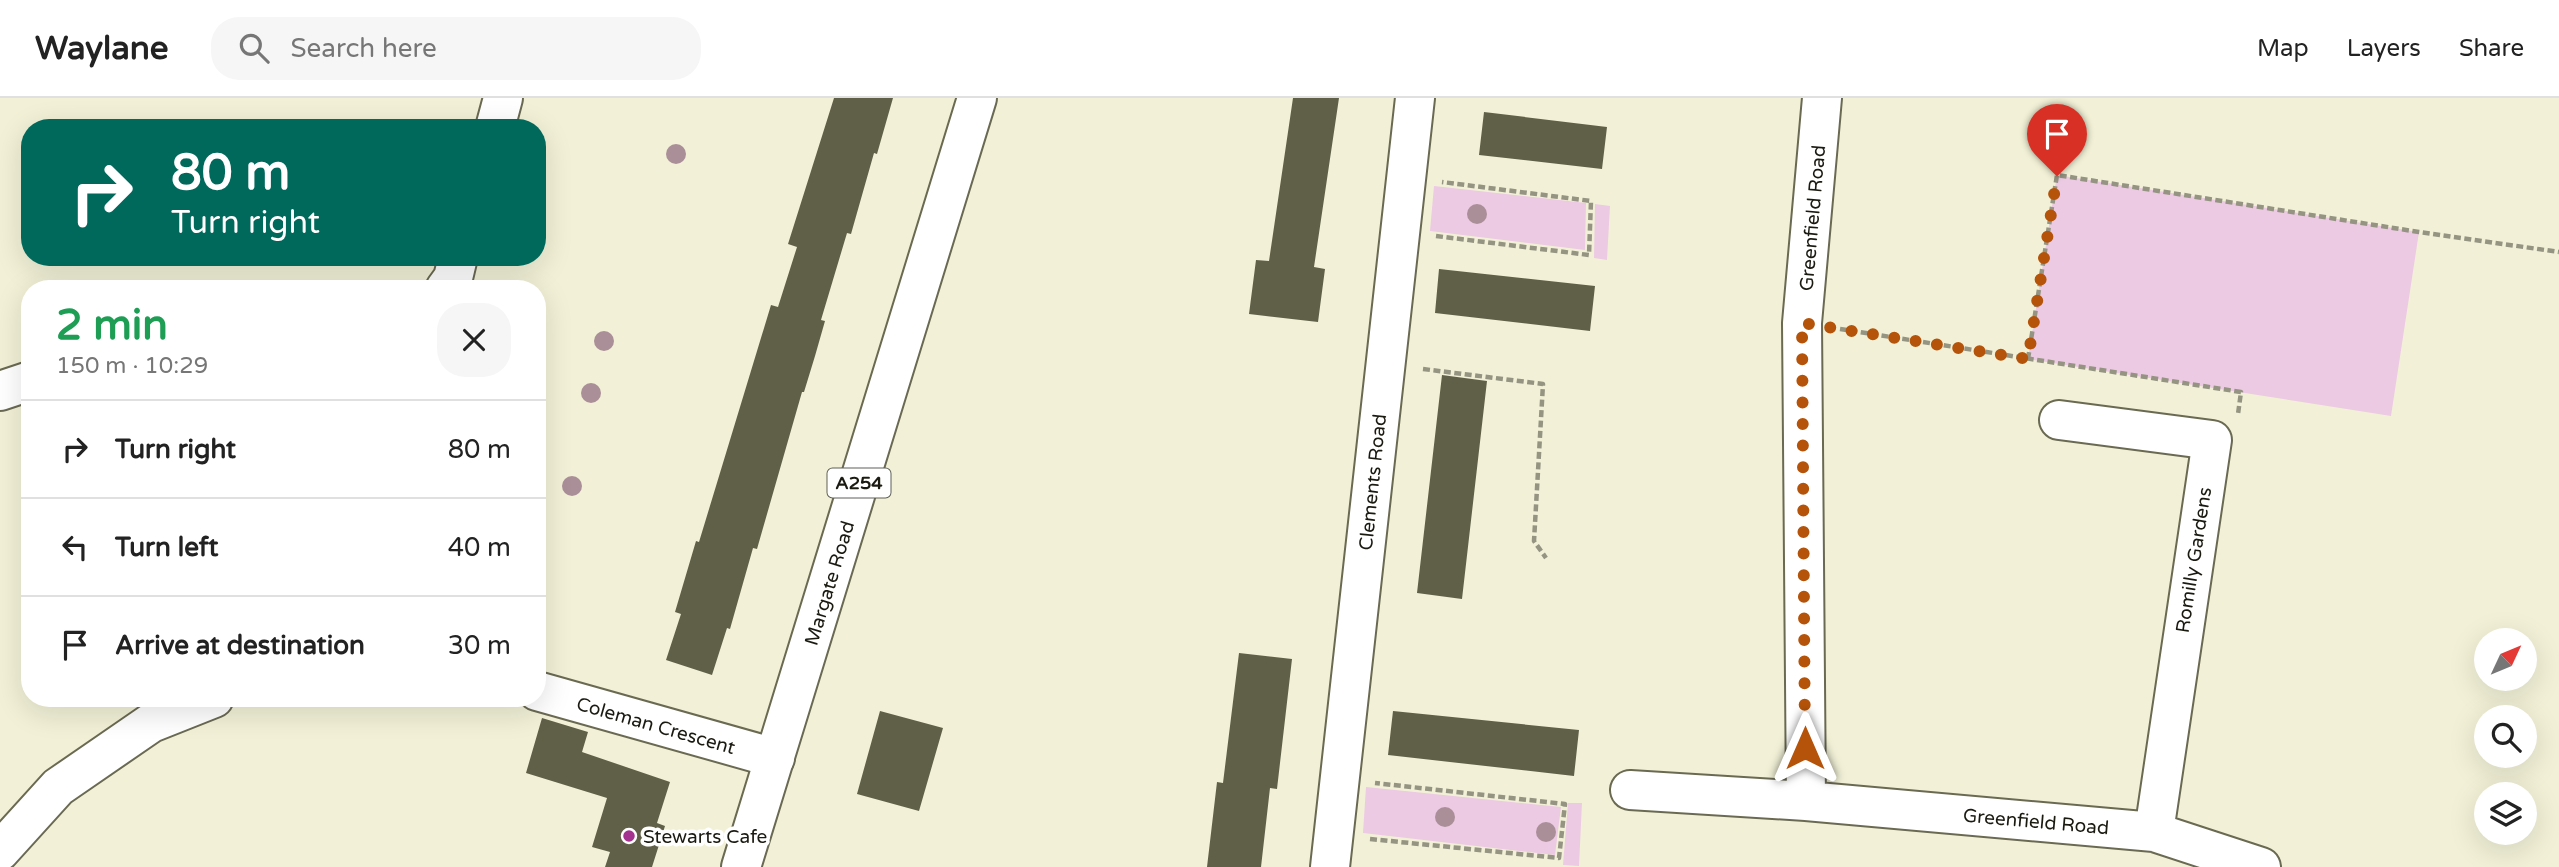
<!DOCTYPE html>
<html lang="en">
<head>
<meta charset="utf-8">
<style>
	body { margin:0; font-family:"Varela Round",sans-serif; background:#f6f6f6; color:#222; height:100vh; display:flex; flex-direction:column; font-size:26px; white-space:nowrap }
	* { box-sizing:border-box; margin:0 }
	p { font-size:23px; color:#767676 }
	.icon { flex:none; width:38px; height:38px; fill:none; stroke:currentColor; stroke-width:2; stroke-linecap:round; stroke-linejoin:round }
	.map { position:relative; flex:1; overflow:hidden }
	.sheet { position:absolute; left:21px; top:182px; width:525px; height:427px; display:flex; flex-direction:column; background:#fff; border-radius:28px; box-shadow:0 7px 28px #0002 }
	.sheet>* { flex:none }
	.top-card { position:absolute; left:21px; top:21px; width:525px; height:147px; border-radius:28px; box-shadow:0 7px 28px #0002; background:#00695c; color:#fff; overflow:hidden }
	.needle { width:46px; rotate:46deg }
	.controls { position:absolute; left:2474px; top:530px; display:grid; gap:14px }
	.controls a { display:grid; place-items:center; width:63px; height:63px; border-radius:50%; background:#fff; box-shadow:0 7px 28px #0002; font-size:35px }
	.pin { position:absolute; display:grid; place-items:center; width:60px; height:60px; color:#fff; margin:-72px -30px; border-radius:50% 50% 50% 0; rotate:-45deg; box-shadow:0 0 7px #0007 }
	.pin .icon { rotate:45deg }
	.me { position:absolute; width:77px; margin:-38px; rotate:0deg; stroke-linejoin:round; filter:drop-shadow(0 0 5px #0008) }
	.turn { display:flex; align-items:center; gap:24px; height:147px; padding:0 35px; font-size:32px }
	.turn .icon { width:91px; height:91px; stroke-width:2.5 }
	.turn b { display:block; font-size:49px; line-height:60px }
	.round { display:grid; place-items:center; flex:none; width:74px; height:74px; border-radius:28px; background:#f6f6f6 }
	.overview { display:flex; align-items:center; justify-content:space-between; height:119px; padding:0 35px }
	h1 { font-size:42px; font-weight:700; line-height:52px; color:#1e9e55 }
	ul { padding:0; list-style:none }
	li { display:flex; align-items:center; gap:21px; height:98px; padding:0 35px; border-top:2px solid #e0e0e0 }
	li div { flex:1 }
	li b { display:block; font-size:26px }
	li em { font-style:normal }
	header { display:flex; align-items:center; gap:42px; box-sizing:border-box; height:98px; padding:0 35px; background:#fff; border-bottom:2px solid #e0e0e0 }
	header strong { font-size:33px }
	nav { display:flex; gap:38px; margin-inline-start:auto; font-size:24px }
	.search { width:490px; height:63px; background:#f6f6f6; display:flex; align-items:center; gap:18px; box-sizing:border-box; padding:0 24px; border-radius:28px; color:#767676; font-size:26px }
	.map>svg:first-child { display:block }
</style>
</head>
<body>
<header>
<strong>Waylane</strong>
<div class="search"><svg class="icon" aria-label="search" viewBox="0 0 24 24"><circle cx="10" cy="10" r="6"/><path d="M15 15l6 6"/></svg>Search here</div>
<nav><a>Map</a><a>Layers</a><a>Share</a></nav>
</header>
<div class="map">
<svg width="2559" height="769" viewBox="0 0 2559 769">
	<rect width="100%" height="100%" fill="#f2f1d7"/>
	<path fill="#eccae3" d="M2057,77l362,57 -28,184 -363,-57z
		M1434,88l152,17 -1,47 -155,-19z
		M1595,106l15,2 -3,54 -13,-2z
		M1366,689l195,20 -6,48 -192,-22z
		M1568,705h14l-3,63 -16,-1z"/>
	<path fill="#605f48" d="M834,0h59l-16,56 -3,-1 -23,81 -4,-1 -26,87 4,1 -10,35 -11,36h-2l-45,157 -4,-1 -23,81 -3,-1 -15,47 -46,-15 15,-46 -6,-2 21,-71 3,1 72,-237 7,2 19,-60 -9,-3z
		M1293,0h46l-25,169 11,2 -7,53 -69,-8 7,-54 13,1z
		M1484,14l123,15 -5,42 -123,-14z
		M1439,171l156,17 -5,45 -155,-18z
		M1442,277l45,6 -25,218 -45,-6z
		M1239,555l53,6 -15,130 -7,-1 -9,79h-54l10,-85 6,1z
		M880,613l63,17 -24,83 -62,-17z
		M1393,613l186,19 -5,46 -186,-21z
		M542,620l46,14 -6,20 88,30 -13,41 8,3 -13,41h-47l5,-15 -18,-5 15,-49 -81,-25z"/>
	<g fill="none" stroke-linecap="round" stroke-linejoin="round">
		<g stroke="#6a6952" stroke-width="42">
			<path id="minor" d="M495,30l8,-30
				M445,191l8,-11 5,-21
				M0,293l30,-10
				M2059,322l153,20 -58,392
				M537,593l238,67
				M1630,692l176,11 348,31 107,35
				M1806,703l-4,-478 20,-225
				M0,753l58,-64 93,-64 63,-25
				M1330,769l85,-769"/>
		</g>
		<g stroke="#6a6952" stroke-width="42">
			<path id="major" d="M741,769l236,-769"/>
		</g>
		<path stroke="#959482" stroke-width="4.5" stroke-dasharray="7 3.5" stroke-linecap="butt" d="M1436,138l153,19 2,-54 -149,-19
			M1840,231l401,63 -3,22
			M2028,261l29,-184 362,57 140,20
			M1423,271l120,15 -9,157 12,17
			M1370,741l189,19 6,-54 -190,-21"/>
		<use href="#minor" stroke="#fff" stroke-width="38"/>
		<use href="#major" stroke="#fff" stroke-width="38"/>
	</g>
	<g fill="#aa8f98">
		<circle cx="676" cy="56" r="10"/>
		<circle cx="1477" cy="116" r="10"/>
		<circle cx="604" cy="243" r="10"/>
		<circle cx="591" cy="295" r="10"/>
		<circle cx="572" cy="388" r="10"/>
		<circle cx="1445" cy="719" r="10"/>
		<circle cx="1546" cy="734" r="10"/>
	</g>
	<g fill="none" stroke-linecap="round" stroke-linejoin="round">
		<path stroke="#b45309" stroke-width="12" stroke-dasharray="0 21.6" d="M1805,650l-3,-425 226,36 29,-183"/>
	</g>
	<circle fill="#a43390" stroke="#fff" stroke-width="2.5" cx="629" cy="738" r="7"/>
	<g text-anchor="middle" stroke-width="7" stroke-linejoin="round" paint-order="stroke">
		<rect fill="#fff" stroke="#5f5f58" stroke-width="2" x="827.5" y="370.5" width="63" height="29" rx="5"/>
		<g font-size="18" font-weight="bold" fill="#1b1a11">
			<text x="859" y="391">A254</text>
		</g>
		<g font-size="19" fill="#1b1a11" stroke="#fff">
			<text transform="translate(1812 120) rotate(-85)" y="7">Greenfield Road</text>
			<text transform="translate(1372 384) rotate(-84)" y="7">Clements Road</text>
			<text transform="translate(2193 462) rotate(-81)" y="7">Romilly Gardens</text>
			<text transform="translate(829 485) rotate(-73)" y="7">Margate Road</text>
			<text transform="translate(656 627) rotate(16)" y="7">Coleman Crescent</text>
			<text transform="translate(2036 723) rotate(5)" y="7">Greenfield Road</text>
		</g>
		<g font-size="19" fill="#1b1a11" stroke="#fff" text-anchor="start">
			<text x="643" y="745">Stewarts Cafe</text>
		</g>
	</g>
</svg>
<div class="controls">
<a><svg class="needle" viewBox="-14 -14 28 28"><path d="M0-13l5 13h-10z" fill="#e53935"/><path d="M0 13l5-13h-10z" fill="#767676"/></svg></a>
<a><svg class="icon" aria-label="search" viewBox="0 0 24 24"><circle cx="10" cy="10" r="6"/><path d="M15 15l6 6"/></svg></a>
<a><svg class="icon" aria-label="layers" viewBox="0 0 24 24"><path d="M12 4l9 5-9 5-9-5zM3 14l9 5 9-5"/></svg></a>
</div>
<div class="pin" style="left:2057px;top:78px;background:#d93025"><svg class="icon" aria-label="arrive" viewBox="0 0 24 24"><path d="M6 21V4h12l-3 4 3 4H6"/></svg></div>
<svg class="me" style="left:1805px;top:650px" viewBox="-20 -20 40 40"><path d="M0-17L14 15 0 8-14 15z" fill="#b45309" stroke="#fff" stroke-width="4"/></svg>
<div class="top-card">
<div class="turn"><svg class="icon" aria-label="right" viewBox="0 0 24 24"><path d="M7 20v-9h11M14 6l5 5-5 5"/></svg><div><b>80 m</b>Turn right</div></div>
</div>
<section class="sheet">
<div class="overview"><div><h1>2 min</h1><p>150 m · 10:29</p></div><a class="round"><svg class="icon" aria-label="close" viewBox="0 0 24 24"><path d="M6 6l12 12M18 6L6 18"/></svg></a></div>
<ul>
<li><svg class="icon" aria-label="right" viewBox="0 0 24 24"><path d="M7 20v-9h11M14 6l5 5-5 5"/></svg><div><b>Turn right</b></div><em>80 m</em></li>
<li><svg class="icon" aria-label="left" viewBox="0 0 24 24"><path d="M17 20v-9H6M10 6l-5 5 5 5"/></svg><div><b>Turn left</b></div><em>40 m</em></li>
<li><svg class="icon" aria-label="arrive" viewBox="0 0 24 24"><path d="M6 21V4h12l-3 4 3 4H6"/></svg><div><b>Arrive at destination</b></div><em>30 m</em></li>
</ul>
</section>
</div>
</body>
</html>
